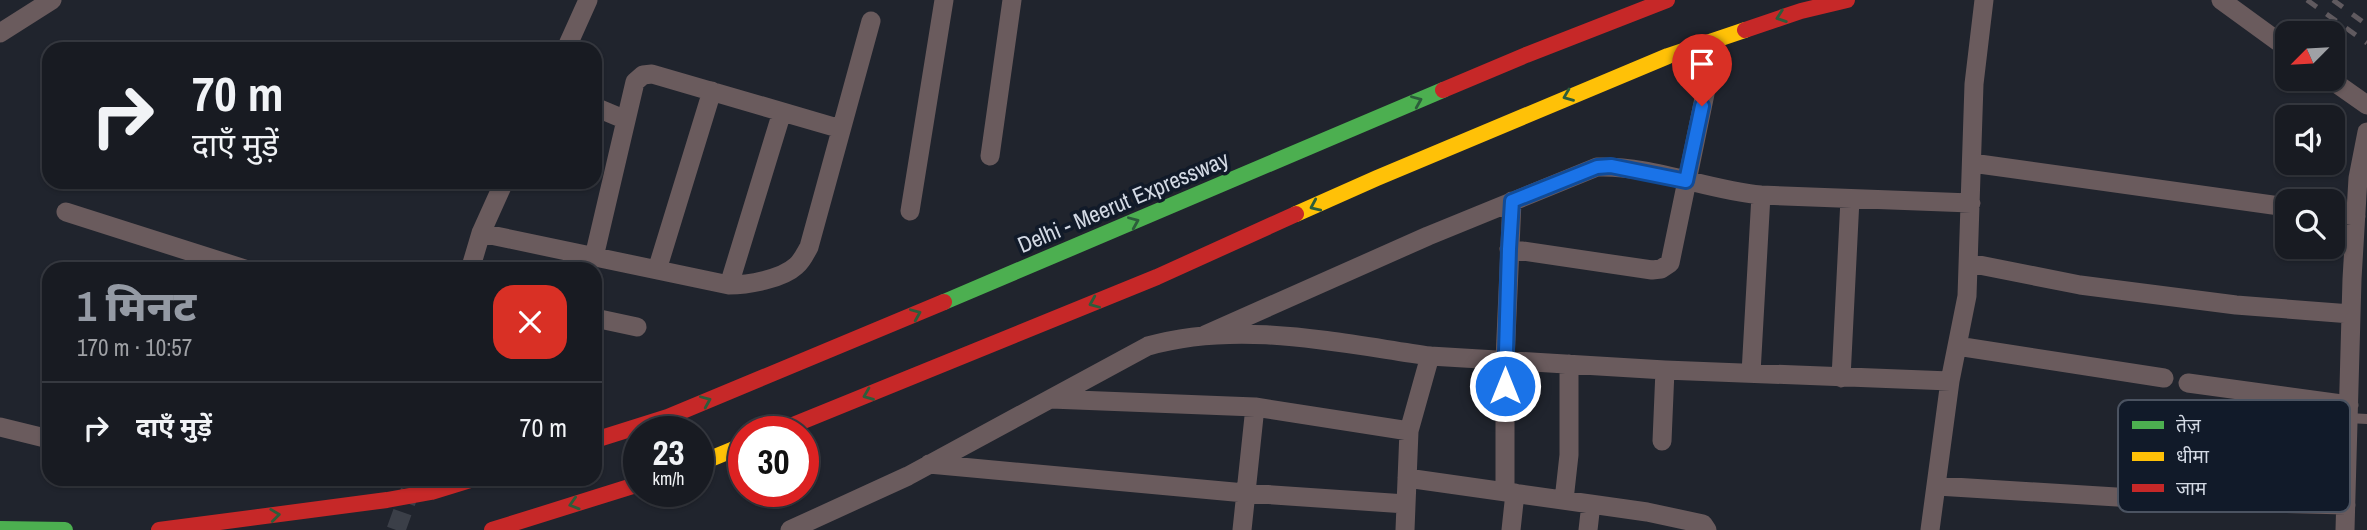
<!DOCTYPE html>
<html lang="hi">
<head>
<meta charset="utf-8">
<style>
	body { margin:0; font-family:"Archivo Narrow","Noto Sans Devanagari",sans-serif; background:#25282f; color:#f1f3f6; height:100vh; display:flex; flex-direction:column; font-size:26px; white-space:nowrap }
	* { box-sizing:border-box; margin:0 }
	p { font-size:23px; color:#9fa1a5 }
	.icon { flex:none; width:38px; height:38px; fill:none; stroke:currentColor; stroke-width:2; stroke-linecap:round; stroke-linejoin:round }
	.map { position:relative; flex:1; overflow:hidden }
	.side { position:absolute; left:42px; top:262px; width:560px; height:224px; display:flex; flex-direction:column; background:#181b22; border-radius:21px; box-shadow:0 2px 5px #0004,0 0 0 2px #363940 }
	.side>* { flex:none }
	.banner { position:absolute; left:42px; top:42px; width:560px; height:147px; border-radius:21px; box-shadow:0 2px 5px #0004,0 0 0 2px #363940; background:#181b22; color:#f1f3f6; overflow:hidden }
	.needle { width:46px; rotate:246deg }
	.tools { position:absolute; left:2275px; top:21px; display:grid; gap:14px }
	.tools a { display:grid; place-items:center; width:70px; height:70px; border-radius:14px; background:#181b22; box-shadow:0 2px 5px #0004,0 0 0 2px #363940; font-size:35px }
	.speed { position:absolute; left:623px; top:416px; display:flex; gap:14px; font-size:35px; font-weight:700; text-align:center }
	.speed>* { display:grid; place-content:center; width:91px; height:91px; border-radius:50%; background:#181b22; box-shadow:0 2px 5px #0004,0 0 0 2px #363940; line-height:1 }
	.speed small { font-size:18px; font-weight:400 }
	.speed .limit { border:10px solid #d22; background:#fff; color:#111 }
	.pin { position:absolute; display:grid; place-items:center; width:60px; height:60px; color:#fff; margin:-72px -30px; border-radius:50% 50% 50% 0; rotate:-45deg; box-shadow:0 0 7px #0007 }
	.pin .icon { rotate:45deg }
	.me { position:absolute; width:77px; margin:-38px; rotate:0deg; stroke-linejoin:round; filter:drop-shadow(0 0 5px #0008) }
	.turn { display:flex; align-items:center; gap:24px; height:147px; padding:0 35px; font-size:32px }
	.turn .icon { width:91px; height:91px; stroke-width:2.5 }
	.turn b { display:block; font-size:49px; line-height:60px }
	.round { display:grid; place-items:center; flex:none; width:74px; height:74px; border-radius:21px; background:#25282f }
	.summary { display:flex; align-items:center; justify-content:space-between; height:119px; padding:0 35px }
	h1 { font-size:42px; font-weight:800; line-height:52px; color:#949aa4 }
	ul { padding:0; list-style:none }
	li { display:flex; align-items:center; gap:21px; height:91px; padding:0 35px; border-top:2px solid #363940 }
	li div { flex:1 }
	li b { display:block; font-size:26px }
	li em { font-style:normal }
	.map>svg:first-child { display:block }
</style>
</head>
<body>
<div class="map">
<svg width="2367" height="530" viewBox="0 0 2367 530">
	<rect width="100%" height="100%" fill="#20242d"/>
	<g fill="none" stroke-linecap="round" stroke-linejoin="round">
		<path stroke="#3b3f48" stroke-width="19" stroke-dasharray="19 10" stroke-linecap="butt" d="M396,530l14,-39"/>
		<path stroke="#6a5b5d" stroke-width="10" d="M2348,418l19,1"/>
		<path stroke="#6a5b5d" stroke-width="19" d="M2221,0l66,48
			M0,33l52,-33
			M566,49l22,-49
			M2330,79l37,26
			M595,107l31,13
			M990,156l22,-156
			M1972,163l315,44
			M910,211l34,-211
			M66,212l182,58
			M2333,213l23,3
			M481,233l248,52c19,0 53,-6 67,-19 6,-5 9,-12 13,-19l62,-226
			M1509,249l143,21 9,-1 9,-6 43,-208
			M594,257l41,-175 8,-7 9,-1 189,55
			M1969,263l111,22 156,20 115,9
			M470,270l11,-37 23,-51
			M657,270l55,-179
			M729,285l53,-173
			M595,318l42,9
			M1205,335l223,-99 169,-69c54,-2 110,23 164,28l210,8
			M1957,346l207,32
			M1751,373l10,-178
			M1841,378l9,-179
			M2188,383l161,22
			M1051,399l204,8 154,24
			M0,427l49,12
			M1662,441l3,-71
			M929,464l316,29 161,11
			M1407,478l240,34 56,12 4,6
			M1937,486l244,15 165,4
			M1505,492v-132l7,-159
			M1564,500l5,-45v-91
			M790,530l118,-54 240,-130c92,-26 190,-3 282,10
			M1242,530l13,-123
			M1405,530l4,-99 21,-75 235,14 285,11
			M1511,530l4,-37
			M1588,530l3,-26
			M1930,530l20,-149 17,-85 7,-212 10,-84
			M2345,530l7,-251 6,-101 9,-46"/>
		<path stroke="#4caf50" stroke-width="16" d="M944,302l499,-212
			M0,529l65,1"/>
		<path stroke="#ffc107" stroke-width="16" d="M1296,214l81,-36 291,-122 77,-26
			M698,464l46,-19"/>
		<path stroke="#c62828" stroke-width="16" d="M1745,30l56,-19 46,-11
			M1443,90l83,-35 141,-55
			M776,432l381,-155 139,-63
			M595,440l73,-23 276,-115
			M159,530l228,-30 44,-8 39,-12
			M492,530l147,-46"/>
		<path stroke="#605a5f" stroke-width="5" stroke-dasharray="12 12" stroke-linecap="butt" d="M2307,0l60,43
			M2333,0l34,25"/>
	</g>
	<defs><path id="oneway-chevron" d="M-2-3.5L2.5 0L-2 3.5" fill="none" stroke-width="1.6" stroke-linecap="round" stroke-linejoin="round" transform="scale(1.75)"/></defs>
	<g stroke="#2c5d3b">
		<use href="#oneway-chevron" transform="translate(1781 17) rotate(161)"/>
		<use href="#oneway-chevron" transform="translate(1568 96) rotate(158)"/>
		<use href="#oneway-chevron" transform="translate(1417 101) rotate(-23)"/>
		<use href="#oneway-chevron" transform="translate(1315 206) rotate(156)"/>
		<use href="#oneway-chevron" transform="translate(1134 222) rotate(-23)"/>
		<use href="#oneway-chevron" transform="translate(1094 303) rotate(157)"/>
		<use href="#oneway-chevron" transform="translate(916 314) rotate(-23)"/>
		<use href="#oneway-chevron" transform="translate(868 395) rotate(158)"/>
		<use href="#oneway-chevron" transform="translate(706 401) rotate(-23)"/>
		<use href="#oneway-chevron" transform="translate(574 504) rotate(163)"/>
		<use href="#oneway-chevron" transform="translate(275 515) rotate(-7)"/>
	</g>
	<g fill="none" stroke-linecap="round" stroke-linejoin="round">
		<g stroke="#114b97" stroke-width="18">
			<path id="route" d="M1505,386l4,-137 3,-48 85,-34 14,-1 75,15 16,-75"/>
		</g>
		<use href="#route" stroke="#1a73e8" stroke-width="12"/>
	</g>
	<g text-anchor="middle" stroke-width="7" stroke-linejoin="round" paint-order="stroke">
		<g font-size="23" fill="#d3d9e4" stroke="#111a29">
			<text transform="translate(1123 202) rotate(-23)" y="8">Delhi - Meerut Expressway</text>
		</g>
	</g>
	<rect x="2118" y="400" width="232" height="112" rx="10" fill="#111a29" stroke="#4b5361" stroke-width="2"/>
	<rect x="2132" y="421" width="32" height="8" fill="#4caf50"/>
	<rect x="2132" y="452" width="32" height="9" fill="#ffc107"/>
	<rect x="2132" y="484" width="32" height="8" fill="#c62828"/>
	<g font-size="19" fill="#d3d9e4">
		<text x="2176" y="432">तेज़</text>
		<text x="2176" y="463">धीमा</text>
		<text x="2176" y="495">जाम</text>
	</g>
</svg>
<div class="tools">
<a><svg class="needle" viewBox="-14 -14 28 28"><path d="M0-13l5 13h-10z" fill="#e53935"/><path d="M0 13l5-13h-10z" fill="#9fa1a5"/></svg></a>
<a><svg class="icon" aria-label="sound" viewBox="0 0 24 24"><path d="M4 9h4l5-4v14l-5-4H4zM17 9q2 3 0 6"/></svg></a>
<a><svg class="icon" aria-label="search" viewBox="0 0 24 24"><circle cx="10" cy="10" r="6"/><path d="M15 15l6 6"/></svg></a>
</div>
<div class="speed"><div>23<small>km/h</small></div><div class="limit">30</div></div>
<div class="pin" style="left:1702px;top:106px;background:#d93025"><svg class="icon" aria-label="arrive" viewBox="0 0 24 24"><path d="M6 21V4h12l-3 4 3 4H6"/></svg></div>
<svg class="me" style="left:1505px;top:386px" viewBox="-20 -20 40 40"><circle r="17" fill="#1a73e8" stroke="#fff" stroke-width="3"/><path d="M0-11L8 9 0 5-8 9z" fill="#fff"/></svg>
<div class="banner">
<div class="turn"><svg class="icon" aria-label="right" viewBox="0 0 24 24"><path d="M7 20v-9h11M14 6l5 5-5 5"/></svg><div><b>70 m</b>दाएँ मुड़ें</div></div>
</div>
<section class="side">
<div class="summary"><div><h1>1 मिनट</h1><p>170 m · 10:57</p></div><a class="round" style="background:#d93025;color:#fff"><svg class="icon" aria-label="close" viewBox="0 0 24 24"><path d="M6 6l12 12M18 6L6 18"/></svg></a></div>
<ul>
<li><svg class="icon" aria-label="right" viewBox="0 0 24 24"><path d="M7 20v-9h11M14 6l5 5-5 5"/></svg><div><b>दाएँ मुड़ें</b></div><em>70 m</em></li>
</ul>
</section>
</div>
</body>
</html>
